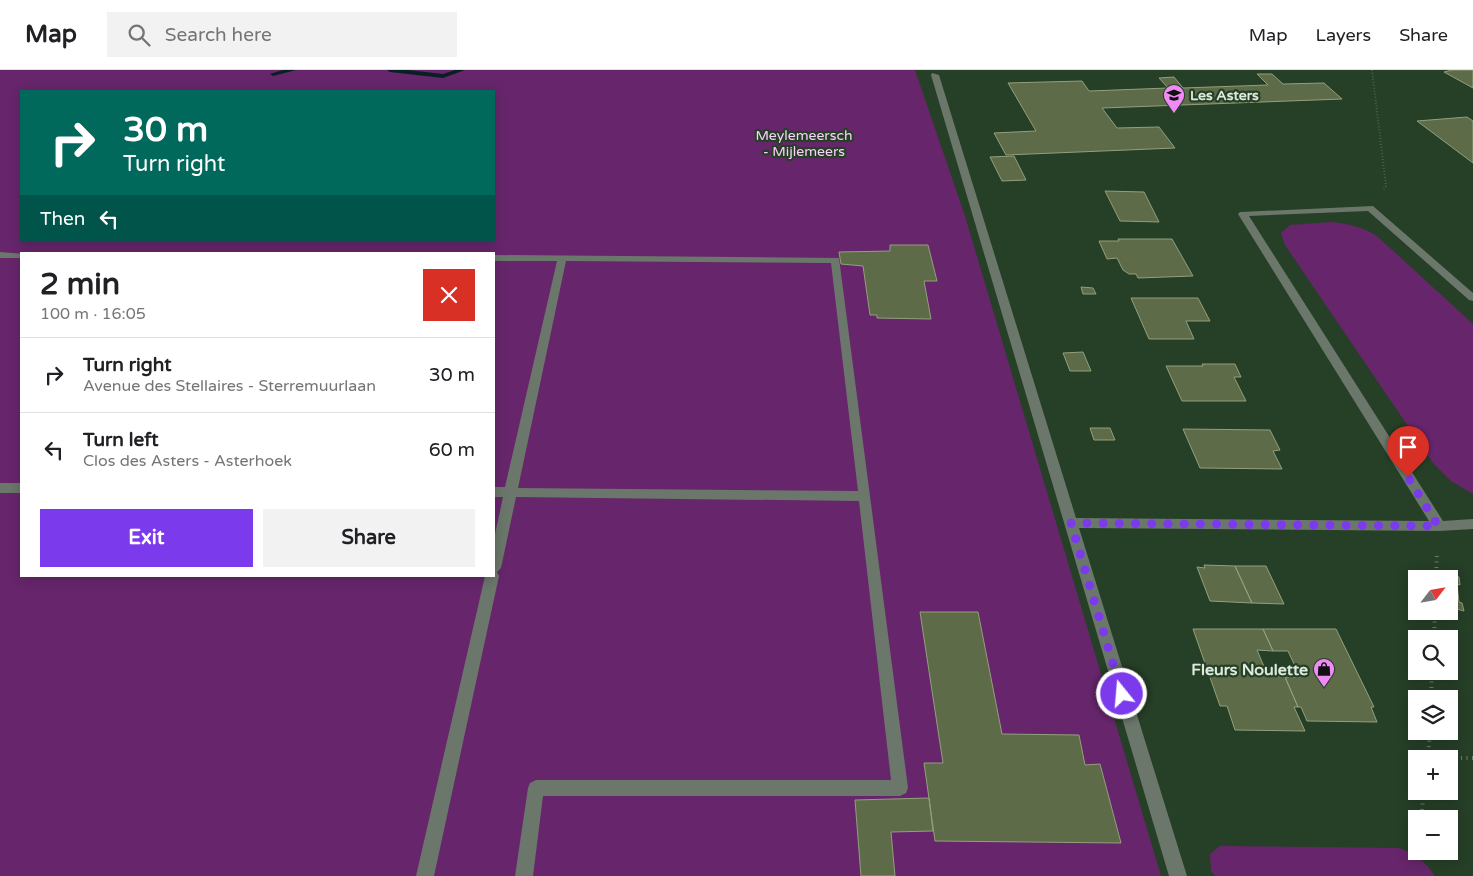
<!DOCTYPE html>
<html lang="en">
<head>
<meta charset="utf-8">
<style>
	body { margin:0; font-family:"Varela Round",sans-serif; background:#f2f2f2; color:#202124; height:100vh; display:flex; flex-direction:column; font-size:19px; white-space:nowrap }
	* { box-sizing:border-box; margin:0 }
	p { font-size:16px; color:#757577 }
	.icon { flex:none; width:28px; height:28px; fill:none; stroke:currentColor; stroke-width:2; stroke-linecap:round; stroke-linejoin:round }
	.map { position:relative; flex:1; overflow:hidden }
	.panel { position:absolute; left:20px; top:182px; width:475px; height:325px; display:flex; flex-direction:column; background:#fff; border-radius:0px; box-shadow:0 2px 12px #0003 }
	.panel>* { flex:none }
	.hud { position:absolute; left:20px; top:20px; width:475px; height:152px; border-radius:0px; box-shadow:0 2px 12px #0003; background:#00695c; color:#fff; overflow:hidden }
	.needle { width:32px; rotate:59deg }
	.tools { position:absolute; left:1408px; top:500px; display:grid; gap:10px }
	.tools a { display:grid; place-items:center; width:50px; height:50px; border-radius:0px; background:#fff; box-shadow:0 2px 12px #0003; font-size:25px }
	.pin { position:absolute; display:grid; place-items:center; width:42px; height:42px; color:#fff; margin:-51px -21px; border-radius:50% 50% 50% 0; rotate:-45deg; box-shadow:0 0 5px #0007 }
	.pin .icon { rotate:45deg }
	.me { position:absolute; width:55px; margin:-28px; rotate:343deg; stroke-linejoin:round; filter:drop-shadow(0 0 4px #0008) }
	.turn { display:flex; align-items:center; gap:18px; height:105px; padding:0 20px; font-size:22px }
	.turn .icon { width:65px; height:65px; stroke-width:2.5 }
	.turn b { display:block; font-size:35px; line-height:42px }
	.then { display:flex; align-items:center; height:48px; padding:0 20px; background:#0003; gap:10px; font-size:19px }
	.round { display:grid; place-items:center; flex:none; width:52px; height:52px; border-radius:0px; background:#f2f2f2 }
	.headline { display:flex; align-items:center; justify-content:space-between; height:85px; padding:0 20px }
	h1 { font-size:30px; font-weight:700; line-height:38px }
	.cta { display:flex; gap:10px; margin-top:auto; padding:10px 20px }
	.cta a { flex:1; height:58px; border-radius:0px; background:#7c3aed; color:#fff; font-size:20px; font-weight:700; line-height:58px; text-align:center }
	.cta a+a { background:#f2f2f2; color:#202124 }
	ul { padding:0; list-style:none }
	li { display:flex; align-items:center; gap:15px; height:75px; padding:0 20px; border-top:1px solid #e0e0e0 }
	li div { flex:1 }
	li b { display:block; font-size:19px }
	li em { font-style:normal }
	header { display:flex; align-items:center; gap:30px; box-sizing:border-box; height:70px; padding:0 25px; background:#fff; border-bottom:1px solid #e0e0e0 }
	header strong { font-size:24px }
	nav { display:flex; gap:28px; margin-inline-start:auto; font-size:18px }
	.search { width:350px; height:45px; background:#f2f2f2; display:flex; align-items:center; gap:12px; box-sizing:border-box; padding:0 18px; border-radius:0px; color:#757577; font-size:19px }
	.map>svg:first-child { display:block }
</style>
</head>
<body>
<header>
<strong>Map</strong>
<div class="search"><svg class="icon" aria-label="search" viewBox="0 0 24 24"><circle cx="10" cy="10" r="6"/><path d="M15 15l6 6"/></svg>Search here</div>
<nav><a>Map</a><a>Layers</a><a>Share</a></nav>
</header>
<div class="map">
<svg width="1473" height="806" viewBox="0 0 1473 806">
	<rect width="100%" height="100%" fill="#263f27"/>
	<path fill="#67266b" fill-rule="evenodd" d="M0,0h915l50,146 196,660h-1161zM21,21h473v150h-473zM21,184h473v322h-473z
		M1332,152c17,2 32,5 46,15l95,87v170l-22,-13 -18,-18 -148,-218 -4,-12 9,-8z
		M1220,776l179,2c17,6 26,13 36,28h-220l-4,-5 -1,-17z"/>
	<g fill="none" stroke-linecap="round" stroke-linejoin="round">
		<path fill="#072023" fill-rule="evenodd" d="M283,0h13l-23,6 -3,-2z
			M387,0h21l35,4 12,-4h10l-22,8 -53,-6z"/>
	</g>
	<path fill="#5e6b49" stroke="#92a07c" d="M1452,0h21v18l-29,-16z
		M1257,4h15l11,10 41,-1 18,16 -240,9 15,20 42,-1 16,21 -169,7 -12,-22 42,-2 -28,-48 74,-2 7,10 79,-3 -9,-10 15,-1 9,11 85,-3z
		M1467,47l6,4v42l-56,-42z
		M1014,86l12,24 -24,1 -12,-24z
		M1105,121l39,1 15,30 -39,-1z
		M1118,169h54l21,37 -55,2 -2,-4h-7l-6,-4 -6,-12 -10,1 -8,-18h20z
		M890,175h38l9,36h-13l7,38 -54,-1v-3h-7l-7,-49 -22,-2 -2,-12 51,-1z
		M1081,217l12,1 3,6h-13z
		M1131,228h67l12,23h-24l8,18h-45z
		M1083,282l8,19h-21l-7,-18z
		M1202,294h33l6,13h-7l12,24h-64l-16,-35h37z
		M1090,358h20l5,12h-21z
		M1183,359l87,1 10,20 -7,1 9,18 -82,-1z
		M1204,495l31,1 17,37 -42,-2 -13,-34 8,1z
		M1235,496h31l18,38 -32,-1z
		M1446,503l13,4 1,8 -3,-1 2,18 3,1 2,8 -15,-4v-28h-3z
		M920,542h58l24,122 77,1 6,30 15,-1 21,79 -186,-2 -11,-78h19z
		M1193,559h70l10,22 -16,-1 11,26 17,1 13,30h-4l11,24 -70,-1 -8,-24h-7z
		M1263,559h73l38,78h-3l6,15 -70,-1 -6,-14h-3l-13,-30h15l-12,-26h-15z
		M929,728l4,33 -42,1 4,44h-34l-6,-76z"/>
	<g fill="none" stroke-linecap="round" stroke-linejoin="round">
		<path stroke="#6a7f6a" stroke-width="2" stroke-dasharray="0.5 2.5" stroke-linecap="butt" d="M1372,0l14,116 -3,4"/>
		<path stroke="#6a7f6a" stroke-width="4" stroke-dasharray="1 4.5" stroke-linecap="butt" d="M1436,509l1,-27
			M1434,569l1,-28
			M1431,629l1,-28
			M1428,688h45
			M1428,688l2,-27
			M1422,740l2,-19"/>
		<path fill="#6b776b" fill-rule="evenodd" d="M932,3l7,2 137,443 353,3 -191,-307 2,-2 133,-6 100,87v8l-4,-1 -101,-89 -119,5 194,305 30,-2v10l-34,2 -360,-3 108,348h-18l-238,-801z
			M0,182l25,2h-4v4h-21z
			M494,185l345,3 69,530 -2,5 -6,3h-357l-10,80h-18l13,-88 2,-5 6,-3h355l-32,-279 -343,-4 -15,71 -4,4 2,4 -65,300h-18l69,-300h9v-37l9,-42h-9v-10h11l52,-226h-63zM566,191l265,2 27,228 -340,-3z
			M0,413h21v10h-21z"/>
	</g>
	<g fill="none" stroke-linecap="round" stroke-linejoin="round">
		<path stroke="#7c3aed" stroke-width="9" stroke-dasharray="0 16.2" d="M1122,624l-51,-171 367,3 -30,-49"/>
	</g>
	<defs>
		<g id="school-pin" transform="scale(1.125)"><path d="M0 17L-7.5 6A9.5 9.5 0 1 1 7.5 6Z" fill="#f08bf6" stroke="#263f27"/><path d="M0-5L7-2L0 1L-7-2ZM-4 1L0 2.5L4 1V4Q0 6-4 4Z" fill="#111"/></g>
		<g id="shop-pin" transform="scale(1.125)"><path d="M0 17L-7.5 6A9.5 9.5 0 1 1 7.5 6Z" fill="#f08bf6" stroke="#263f27"/><path d="M-5-2.5h2.3a2.7 3.5 0 0 1 5.4 0H5L5.5 6h-11ZM-1.5-2.5h3a1.5 2.3 0 0 0-3 0Z" fill="#111"/></g>
	</defs>
	<g fill-rule="evenodd">
		<use href="#school-pin" x="1174" y="25"/>
		<use href="#shop-pin" x="1324" y="599"/>
	</g>
	<g text-anchor="middle" stroke-width="4.5" stroke-linejoin="round" paint-order="stroke">
		<g font-size="14" font-weight="bold" fill="#dcebdc" stroke="#263f27" text-anchor="start">
			<text x="1190" y="30">Les Asters</text>
		</g>
		<g font-size="14" fill="#fbd0fc" stroke="#263f27">
			<text x="804" y="70">Meylemeersch<tspan x="804" dy="16">- Mijlemeers</tspan></text>
		</g>
		<g font-size="16" font-weight="bold" fill="#dcebdc" stroke="#263f27" text-anchor="end">
			<text x="1308" y="605">Fleurs Noulette</text>
		</g>
	</g>
</svg>
<div class="tools">
<a><svg class="needle" viewBox="-14 -14 28 28"><path d="M0-13l5 13h-10z" fill="#e53935"/><path d="M0 13l5-13h-10z" fill="#757577"/></svg></a>
<a><svg class="icon" aria-label="search" viewBox="0 0 24 24"><circle cx="10" cy="10" r="6"/><path d="M15 15l6 6"/></svg></a>
<a><svg class="icon" aria-label="layers" viewBox="0 0 24 24"><path d="M12 4l9 5-9 5-9-5zM3 14l9 5 9-5"/></svg></a>
<a>+</a>
<a>−</a>
</div>
<div class="pin" style="left:1408px;top:407px;background:#d93025"><svg class="icon" aria-label="arrive" viewBox="0 0 24 24"><path d="M6 21V4h12l-3 4 3 4H6"/></svg></div>
<svg class="me" style="left:1122px;top:624px" viewBox="-20 -20 40 40"><circle r="17" fill="#7c3aed" stroke="#fff" stroke-width="3"/><path d="M0-11L8 9 0 5-8 9z" fill="#fff"/></svg>
<div class="hud">
<div class="turn"><svg class="icon" aria-label="right" viewBox="0 0 24 24"><path d="M7 20v-9h11M14 6l5 5-5 5"/></svg><div><b>30 m</b>Turn right</div></div>
<div class="then">Then<svg class="icon" aria-label="left" viewBox="0 0 24 24"><path d="M17 20v-9H6M10 6l-5 5 5 5"/></svg></div>
</div>
<section class="panel">
<div class="headline"><div><h1>2 min</h1><p>100 m · 16:05</p></div><a class="round" style="background:#d93025;color:#fff"><svg class="icon" aria-label="close" viewBox="0 0 24 24"><path d="M6 6l12 12M18 6L6 18"/></svg></a></div>
<ul>
<li><svg class="icon" aria-label="right" viewBox="0 0 24 24"><path d="M7 20v-9h11M14 6l5 5-5 5"/></svg><div><b>Turn right</b><p>Avenue des Stellaires - Sterremuurlaan</p></div><em>30 m</em></li>
<li><svg class="icon" aria-label="left" viewBox="0 0 24 24"><path d="M17 20v-9H6M10 6l-5 5 5 5"/></svg><div><b>Turn left</b><p>Clos des Asters - Asterhoek</p></div><em>60 m</em></li>
</ul>
<div class="cta"><a>Exit</a><a>Share</a></div>
</section>
</div>
</body>
</html>
